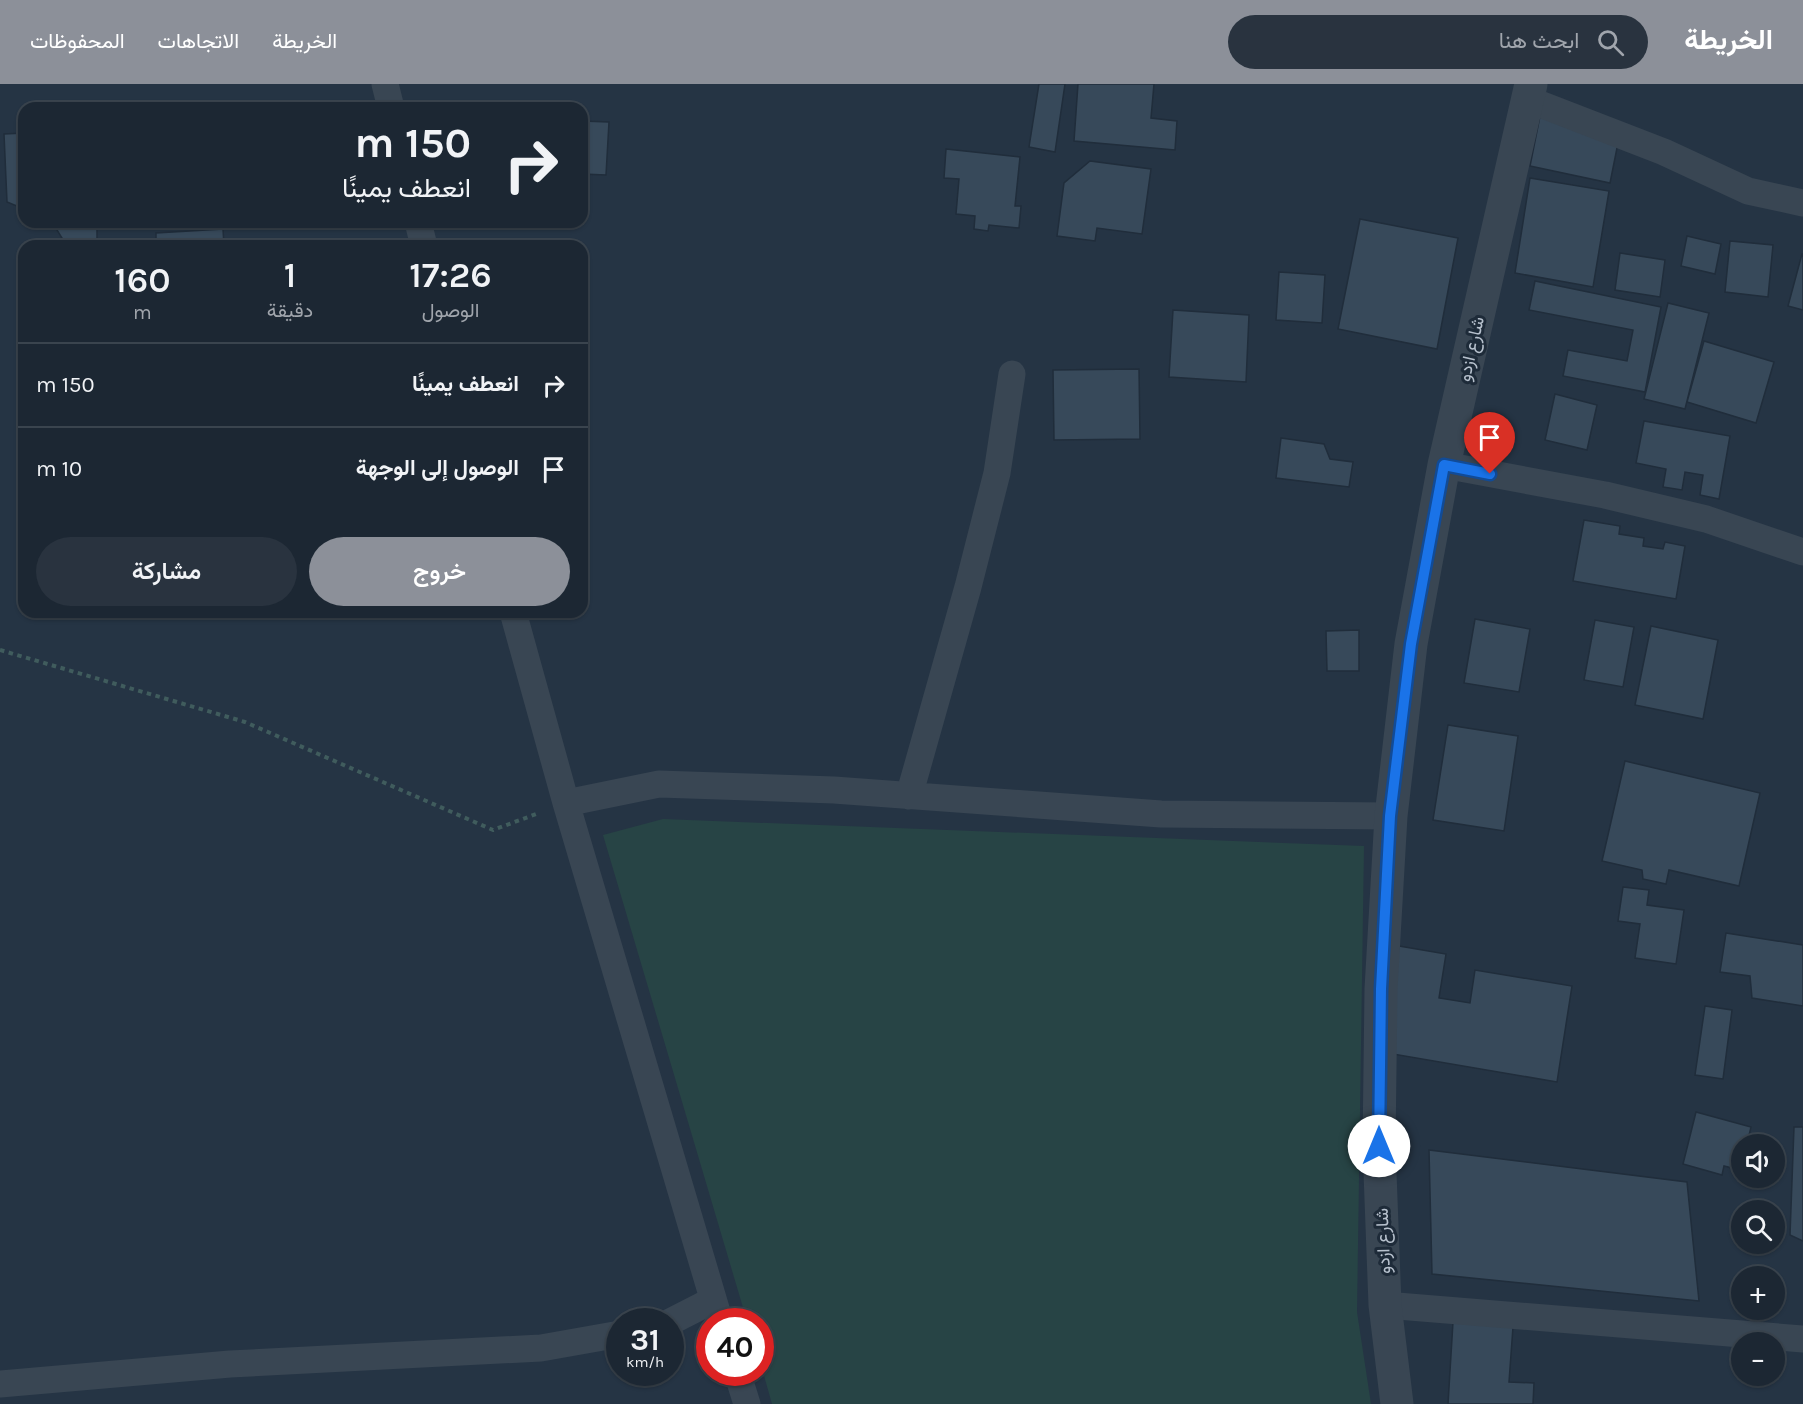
<!DOCTYPE html>
<html lang="ar">
<head>
<meta charset="utf-8">
<style>
	body { margin:0; font-family:Karla,Vazirmatn,sans-serif; background:#29333f; color:#f1f3f6; direction:rtl; height:100vh; display:flex; flex-direction:column; font-size:22px; white-space:nowrap }
	* { box-sizing:border-box; margin:0 }
	p { font-size:20px; color:#a0a5ac }
	.icon { flex:none; width:33px; height:33px; fill:none; stroke:currentColor; stroke-width:2; stroke-linecap:round; stroke-linejoin:round }
	.map { position:relative; flex:1; overflow:hidden; direction:ltr }
	.side { position:absolute; left:18px; top:156px; width:570px; height:378px; display:flex; flex-direction:column; background:#1c2733; border-radius:18px; box-shadow:0 2px 4px #0004,0 0 0 2px #3a444e; direction:rtl }
	.side>* { flex:none }
	.top-card { position:absolute; left:18px; top:18px; width:570px; height:126px; border-radius:18px; box-shadow:0 2px 4px #0004,0 0 0 2px #3a444e; direction:rtl; background:#1c2733; color:#f1f3f6; overflow:hidden }
	.buttons { position:absolute; left:1731px; top:1050px; display:grid; gap:12px }
	.buttons a { display:grid; place-items:center; width:54px; height:54px; border-radius:50%; background:#1c2733; box-shadow:0 2px 4px #0004,0 0 0 2px #3a444e; font-size:30px }
	.speed { position:absolute; left:606px; top:1224px; display:flex; gap:12px; font-size:30px; font-weight:700; text-align:center }
	.speed>* { display:grid; place-content:center; width:78px; height:78px; border-radius:50%; background:#1c2733; box-shadow:0 2px 4px #0004,0 0 0 2px #3a444e; line-height:1 }
	.speed small { font-size:15px; font-weight:400 }
	.speed .limit { border:9px solid #d22; background:#fff; color:#111 }
	.pin { position:absolute; display:grid; place-items:center; width:51px; height:51px; color:#fff; margin:-62px -26px; border-radius:50% 50% 50% 0; rotate:-45deg; box-shadow:0 0 6px #0007 }
	.pin .icon { rotate:45deg }
	.me { position:absolute; width:66px; margin:-33px; rotate:0deg; stroke-linejoin:round; filter:drop-shadow(0 0 4px #0008) }
	.turn { display:flex; align-items:center; gap:21px; height:126px; padding:0 18px; font-size:27px }
	.turn .icon { width:78px; height:78px; stroke-width:2.5 }
	.turn b { display:block; font-size:42px; line-height:51px }
	.eta { display:flex; justify-content:space-evenly; align-items:center; height:102px; text-align:center }
	.eta b { font-size:36px; font-weight:600; line-height:42px }
	.primary-button { display:flex; gap:12px; margin-top:auto; padding:12px 18px }
	.primary-button a { flex:1; height:69px; border-radius:36px; background:#8c9099; color:#fff; font-size:24px; font-weight:600; line-height:69px; text-align:center }
	.primary-button a+a { background:#29333f; color:#f1f3f6 }
	ul { padding:0; list-style:none }
	li { display:flex; align-items:center; gap:18px; height:84px; padding:0 18px; border-top:2px solid #3a444e }
	li div { flex:1 }
	li b { display:block; font-size:22px }
	li em { font-style:normal }
	header { display:flex; align-items:center; gap:36px; box-sizing:border-box; height:84px; padding:0 30px; background:#8c9099; color:#fff }
	header strong { font-size:28px }
	nav { display:flex; gap:33px; margin-inline-start:auto; font-size:21px }
	.search { width:420px; height:54px; background:#29333f; display:flex; align-items:center; gap:15px; box-sizing:border-box; padding:0 21px; border-radius:33px; color:#a0a5ac; font-size:22px }
	.map>svg:first-child { display:block }
</style>
</head>
<body>
<header>
<strong>الخريطة</strong>
<div class="search"><svg class="icon" aria-label="search" viewBox="0 0 24 24"><circle cx="10" cy="10" r="6"/><path d="M15 15l6 6"/></svg>ابحث هنا</div>
<nav><a>الخريطة</a><a>الاتجاهات</a><a>المحفوظات</a></nav>
</header>
<div class="map">
<svg width="1803" height="1320" viewBox="0 0 1803 1320">
	<rect width="100%" height="100%" fill="#253444"/>
	<path fill="#274445" d="M663,735l701,27 -7,466 14,92h-599l-11,-39 -1,-43 -13,-1 -144,-486z"/>
	<path fill="#37495a" stroke="#202d3b" stroke-width="1.5" d="M1039,0h26l-10,68 -26,-5z
		M1078,0h76l-3,34 26,3 -2,29 -101,-9z
		M1540,32l80,17 -10,50 -80,-17z
		M582,37l27,1 -3,53 -24,-1z
		M24,49v76l-17,-7 -3,-68z
		M946,65l74,8 -5,49h6l-2,22 -30,-3 -1,6 -14,-2 1,-13 -19,-2 3,-35 -15,-1z
		M1090,77l61,8 -9,65 -45,-6 -2,13 -38,-5 7,-53z
		M1530,94l79,13 -16,96 -78,-14z
		M1360,135l98,19 -21,111 -99,-20z
		M52,138h45v21h-32z
		M223,145l1,17h-68v-13z
		M1687,152l34,8 -6,30 -34,-8z
		M1730,157l43,4 -5,52 -43,-5z
		M1620,169l45,7 -5,37 -45,-7z
		M1802,170h1v56l-15,-4z
		M1279,188l46,3 -3,48 -46,-3z
		M1535,197l126,26 -16,85 -82,-16 5,-26 59,11 6,-31 -104,-20z
		M1668,219l41,10 -24,96 -41,-10z
		M1173,226l76,5 -3,67 -77,-5z
		M1704,257l70,21 -18,61 -69,-21z
		M1139,285l1,70 -86,1 -1,-70z
		M1555,310l42,11 -10,45 -42,-10z
		M1644,337l86,15 -11,63 -19,-4 3,-20 -18,-3 -3,18 -19,-3 3,-18 -30,-6z
		M1281,354l43,6 6,15 23,3 -4,25 -73,-9z
		M1584,436l36,6 -1,8 25,4 -1,8 20,3 2,-7 20,4 -9,53 -103,-18z
		M1475,535l55,10 -11,63 -55,-9z
		M1595,536l39,7 -11,60 -39,-7z
		M1651,542l67,14 -15,79 -68,-14z
		M1359,546v41h-32l-1,-40z
		M1448,641l70,11 -14,95 -71,-11z
		M1625,677l135,32 -21,93 -70,-16 -3,14 -23,-5 -1,-9 -40,-9z
		M1623,803l26,3 -2,15 37,5 -8,54 -41,-6 5,-34 -22,-3z
		M1726,849l77,12v61l-51,-8 -2,-22 -30,-4z
		M1399,862l47,8 -7,44 31,5 5,-33 97,16 -15,96 -176,-30z
		M1705,922l27,4 -9,69 -28,-4z
		M1696,1028l55,15 -4,17h-5l-2,26 -16,-4 -2,9 -39,-11z
		M1794,1043h9v114l-13,-6z
		M1429,1066l258,32 12,119 -267,-27z
		M1453,1238l60,5 -4,55 25,1 -1,21h-85z"/>
	<g fill="none" stroke-linecap="round" stroke-linejoin="round">
		<path stroke="#405c5d" stroke-width="4" stroke-dasharray="4.5 4.5" stroke-linecap="butt" d="M0,566l245,72 248,108 46,-17"/>
		<path stroke="#394653" stroke-width="27" d="M385,0l6,24
			M1527,15l137,53 84,39 55,12
			M418,138l6,24
			M1444,381l161,30 101,24 97,33
			M513,528l53,191 154,519
			M909,712l59,-209 29,-114 15,-99
			M566,719l93,-19 175,6 327,24 230,2
			M1385,1221l418,34
			M670,1238l43,-22
			M737,1288l10,32
			M0,1300l230,-20 311,-16 79,-14"/>
		<path stroke="#394653" stroke-width="33" d="M1397,1320l-12,-99 -6,-159 2,-157 10,-173 20,-172 33,-179 87,-381"/>
	</g>
	<g fill="none" stroke-linecap="round" stroke-linejoin="round">
		<g stroke="#114b97" stroke-width="15">
			<path id="route" d="M1379,1062l2,-157 9,-173 21,-172 33,-179 46,9"/>
		</g>
		<use href="#route" stroke="#1a73e8" stroke-width="10"/>
	</g>
	<g text-anchor="middle" stroke-width="6" stroke-linejoin="round" paint-order="stroke">
		<g font-size="18" fill="#b7c1cd" stroke="#1e2b39">
			<text transform="translate(1471 265) rotate(-77)" y="6">شارع ازدو</text>
			<text transform="translate(1383 1157) rotate(-92)" y="6">شارع ازدو</text>
		</g>
	</g>
</svg>
<div class="buttons">
<a><svg class="icon" aria-label="sound" viewBox="0 0 24 24"><path d="M4 9h4l5-4v14l-5-4H4zM17 9q2 3 0 6"/></svg></a>
<a><svg class="icon" aria-label="search" viewBox="0 0 24 24"><circle cx="10" cy="10" r="6"/><path d="M15 15l6 6"/></svg></a>
<a>+</a>
<a>−</a>
</div>
<div class="speed"><div>31<small>km/h</small></div><div class="limit">40</div></div>
<div class="pin" style="left:1490px;top:390px;background:#d93025"><svg class="icon" aria-label="arrive" viewBox="0 0 24 24"><path d="M6 21V4h12l-3 4 3 4H6"/></svg></div>
<svg class="me" style="left:1379px;top:1062px" viewBox="-20 -20 40 40"><circle r="19" fill="#fff"/><path d="M0-13L10 11 0 6-10 11z" fill="#1a73e8"/></svg>
<div class="top-card">
<div class="turn"><svg class="icon" aria-label="right" viewBox="0 0 24 24"><path d="M7 20v-9h11M14 6l5 5-5 5"/></svg><div><b>150 m</b>انعطف يمينًا</div></div>
</div>
<section class="side">
<div class="eta">
<div><b>17:26</b><p>الوصول</p></div>
<div><b>1</b><p>دقيقة</p></div>
<div><b>160</b><p>m</p></div>
</div>
<ul>
<li><svg class="icon" aria-label="right" viewBox="0 0 24 24"><path d="M7 20v-9h11M14 6l5 5-5 5"/></svg><div><b>انعطف يمينًا</b></div><em>150 m</em></li>
<li><svg class="icon" aria-label="arrive" viewBox="0 0 24 24"><path d="M6 21V4h12l-3 4 3 4H6"/></svg><div><b>الوصول إلى الوجهة</b></div><em>10 m</em></li>
</ul>
<div class="primary-button"><a>خروج</a><a>مشاركة</a></div>
</section>
</div>
</body>
</html>
